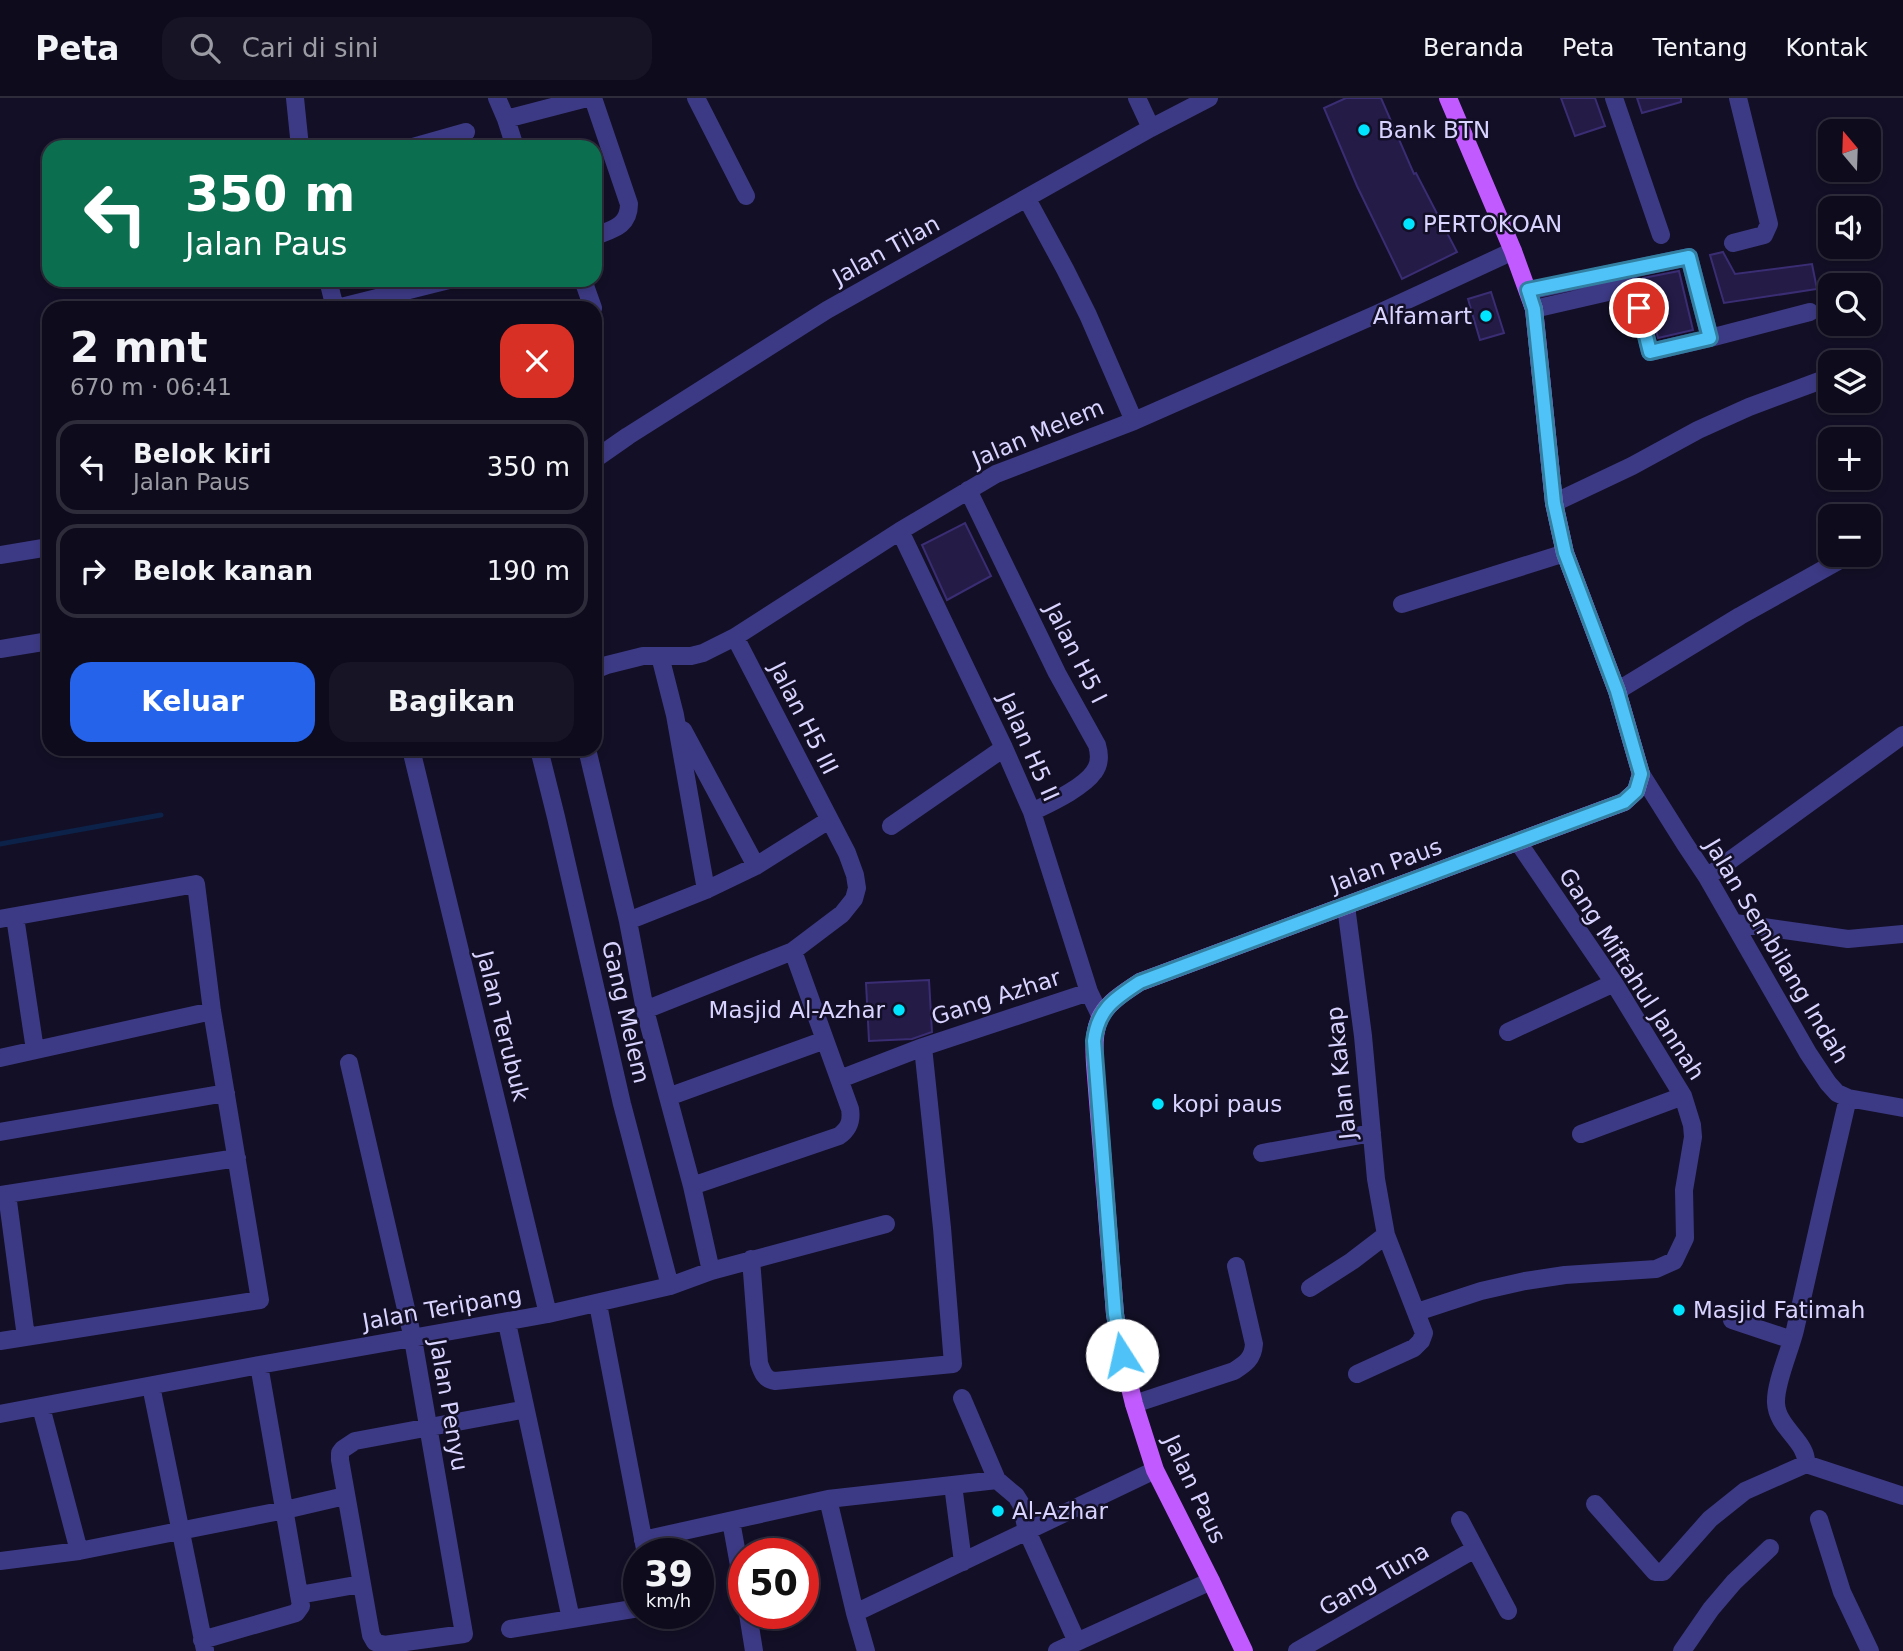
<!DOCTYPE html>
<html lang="id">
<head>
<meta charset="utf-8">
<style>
	body { margin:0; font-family:"DejaVu Sans",sans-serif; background:#171425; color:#f1f3f6; height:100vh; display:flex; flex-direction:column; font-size:26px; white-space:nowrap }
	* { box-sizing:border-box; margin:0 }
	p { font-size:23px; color:#9b9ba3 }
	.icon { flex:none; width:38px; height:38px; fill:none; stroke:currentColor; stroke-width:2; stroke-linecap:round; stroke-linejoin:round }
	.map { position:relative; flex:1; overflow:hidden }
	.details { position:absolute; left:42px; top:203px; width:560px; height:455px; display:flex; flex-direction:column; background:#0e0b1c; border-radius:21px; box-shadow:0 4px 10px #0003,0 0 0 2px #2e2b3b }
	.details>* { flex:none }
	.top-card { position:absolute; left:42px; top:42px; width:560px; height:147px; border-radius:21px; box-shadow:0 4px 10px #0003,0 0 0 2px #2e2b3b; background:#0b6e4f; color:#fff; overflow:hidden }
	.needle { width:46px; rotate:341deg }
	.tools { position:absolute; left:1818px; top:21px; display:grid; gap:14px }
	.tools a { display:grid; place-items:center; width:63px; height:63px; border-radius:14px; background:#0e0b1c; box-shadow:0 4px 10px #0003,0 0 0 2px #2e2b3b; font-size:35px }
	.speed { position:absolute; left:623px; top:1440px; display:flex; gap:14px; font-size:35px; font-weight:700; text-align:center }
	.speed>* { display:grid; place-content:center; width:91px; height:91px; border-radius:50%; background:#0e0b1c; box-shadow:0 4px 10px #0003,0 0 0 2px #2e2b3b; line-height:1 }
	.speed small { font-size:18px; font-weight:400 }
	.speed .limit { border:10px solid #d22; background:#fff; color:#111 }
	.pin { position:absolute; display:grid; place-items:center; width:60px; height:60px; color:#fff; margin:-30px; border:4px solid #fff; border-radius:50%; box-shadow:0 2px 7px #0007 }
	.me { position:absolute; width:77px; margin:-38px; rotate:350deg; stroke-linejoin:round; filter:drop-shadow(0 0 5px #0008) }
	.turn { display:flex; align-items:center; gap:24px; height:147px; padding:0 28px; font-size:32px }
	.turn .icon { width:91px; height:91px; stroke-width:2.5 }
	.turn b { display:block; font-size:49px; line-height:60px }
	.round { display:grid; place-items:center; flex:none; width:74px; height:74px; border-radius:21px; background:#171425 }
	.head { display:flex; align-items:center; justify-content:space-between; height:119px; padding:0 28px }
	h1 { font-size:42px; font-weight:600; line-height:52px }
	.action { display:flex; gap:14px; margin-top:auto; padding:14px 28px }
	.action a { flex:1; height:80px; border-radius:21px; background:#2563eb; color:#fff; font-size:28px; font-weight:600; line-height:80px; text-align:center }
	.action a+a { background:#171425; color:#f1f3f6 }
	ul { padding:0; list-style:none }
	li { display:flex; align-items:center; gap:21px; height:94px; margin:0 14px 10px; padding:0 14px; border:4px solid #2e2b3b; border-radius:21px }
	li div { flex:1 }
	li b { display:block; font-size:26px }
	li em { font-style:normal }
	header { display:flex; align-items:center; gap:42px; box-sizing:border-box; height:98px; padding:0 35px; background:#0e0b1c; border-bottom:2px solid #2e2b3b }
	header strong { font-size:33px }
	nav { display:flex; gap:38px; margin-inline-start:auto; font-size:24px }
	.search { width:490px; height:63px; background:#171425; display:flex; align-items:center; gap:18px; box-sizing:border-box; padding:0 24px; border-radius:21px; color:#9b9ba3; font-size:26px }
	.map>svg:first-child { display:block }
</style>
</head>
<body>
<header>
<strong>Peta</strong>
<div class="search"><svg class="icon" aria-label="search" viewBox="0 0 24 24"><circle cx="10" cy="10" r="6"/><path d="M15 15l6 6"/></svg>Cari di sini</div>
<nav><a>Beranda</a><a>Peta</a><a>Tentang</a><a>Kontak</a></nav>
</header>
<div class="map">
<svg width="1903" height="1553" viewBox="0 0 1903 1553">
	<rect width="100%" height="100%" fill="#130f26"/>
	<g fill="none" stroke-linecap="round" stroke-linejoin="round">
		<path stroke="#0c2248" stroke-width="5" d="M0,746l161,-29"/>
	</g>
	<path fill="#241b47" stroke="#3b2d73" stroke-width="2" d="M1346,0h35l33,76 2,-1 41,79 -55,27 -45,-93 -33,-78z
		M1561,0h34l10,28 -30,10z
		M1637,0h44v4l-39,11z
		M1723,154l12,22 77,-10 5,25 -93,14 -14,-48z
		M1679,173l14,59 -35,8 -15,-60z
		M1491,194l13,41 -24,7 -12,-41z
		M965,425l26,53 -44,24 -25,-55z
		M929,882l3,52 -20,7 -43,2 -3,-58z"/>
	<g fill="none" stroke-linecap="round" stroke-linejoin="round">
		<path stroke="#3d3a85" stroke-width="18" d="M295,0l5,49
			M497,0l9,21 9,28
			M593,0l36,106c0,22 -16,25 -34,32
			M696,0l50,98
			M1137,0l14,30
			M1614,0l47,137
			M506,21l81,-21
			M413,49l53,-15
			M1027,101l38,70 23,46 46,106
			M1733,145l31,-8 5,-11 -31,-126
			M328,182l7,28
			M583,182l10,28
			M1528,193l161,-34 21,81 -60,14 -16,-66 -100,23
			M337,210l112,-28
			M1710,240l100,-26
			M595,361l33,-23 199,-126 324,-182 58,-30
			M968,392l89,183 40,72c3,10 3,19 -3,27 -11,16 -44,31 -62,40
			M1554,405l78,-37 66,-36 51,-23 81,-30
			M900,433l104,217 28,64 57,180 11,23
			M0,457l49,-8
			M1402,506l163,-51
			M0,551l49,-8
			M660,558l15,59 31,175
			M595,572l12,-5 36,-9h48l12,-3 32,-16 165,-106 96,-57 138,-53 243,-107 136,-63
			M1617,593l123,-75 109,-61
			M683,632l73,136
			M411,651l137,565
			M539,651l17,68 66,287 48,182
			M587,651l41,172 17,89 23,87 157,-57 25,69c2,12 -1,20 -11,27l-147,50 19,85
			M1641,676l44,70 22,33 101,176 20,30 9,10 11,5 55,10
			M891,728l113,-78
			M1707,779l196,-142
			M1346,808l17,130 13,143 10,56 38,98 -3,8 -7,7 -57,26
			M15,819l20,133
			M0,821l196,-35 16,127 48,289 -260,41
			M628,823l78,-31 50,-24 73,-46
			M1735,825l113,16 55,-5
			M793,853l32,89
			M645,912l148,-59 49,-37 12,-15 3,-11 -2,-13 -8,-22 -112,-216
			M1508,934l106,-49
			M0,960l212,-47
			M349,965l64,276 51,295 -80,11 -9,-3 -4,-7 -31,-175v-7l3,-4 12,-8 161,-30
			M840,981l83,-32 166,-55
			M668,999l24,89
			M0,1034l226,-39
			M1581,1036l102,-38
			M1262,1055l110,-20
			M7,1096l19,143
			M0,1097l237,-37
			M751,1161l8,104c3,9 6,17 16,18l178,-17 -11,-136 -19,-181
			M1310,1190l42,-27 34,-26
			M598,1206l48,250
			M1417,1214l64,-21 44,-10 40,-6 91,-6 18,-8 11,-23 -1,-48 9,-53 -1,-12 -9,-29 -69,-113 -96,-141
			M1732,1222l60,20
			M507,1225l64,296
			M151,1288l54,264
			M962,1300l35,82
			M1134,1306l100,-33c11,-7 19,-12 20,-27l-18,-78
			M41,1309l38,144
			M0,1316l259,-49 289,-51 122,-28 41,-15 175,-47
			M1806,1366l97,32
			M953,1387l10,77
			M828,1401l27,114 300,-143
			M1595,1406l60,68h8l47,-53 35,-28 61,-27c2,-22 -29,-36 -30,-61 -1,-20 14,-52 19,-73 17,-77 35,-155 53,-232
			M1819,1421l23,73 28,59
			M1460,1422l48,91
			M731,1423l13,72
			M643,1442l185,-41 169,-19 19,16 5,8 6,27 50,111
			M0,1463l79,-10 206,-41 60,-14
			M299,1497l62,-11
			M855,1515l11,38
			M748,1516l6,37
			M510,1531l129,-21
			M202,1542l94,-27 5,-7 -42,-241
			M1057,1553l154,-70
			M1297,1553l178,-102
			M1682,1553l29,-42 23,-27 36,-34"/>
		<path stroke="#c25bff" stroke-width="18" d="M1244,1553l-33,-70 -56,-111 -21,-66 -12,-49 -7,-41 -20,-250c-3,-47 6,-57 45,-82l484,-180 12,-11 5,-17 -24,-83 -52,-138 -11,-50 -20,-194 -21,-58 -65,-153"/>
	</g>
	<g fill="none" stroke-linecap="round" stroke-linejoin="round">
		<g stroke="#337fa1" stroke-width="18">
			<path id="route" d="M1122,1257l-7,-41 -21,-273c4,-32 20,-42 46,-59l484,-180 12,-11 5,-17 -24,-83 -52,-138 -11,-50 -20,-194 -6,-19 161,-33 21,81 -60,14 -11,-44"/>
		</g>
		<use href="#route" stroke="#4fc3f7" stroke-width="12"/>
	</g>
	<g fill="#00e5ff" stroke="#130f26" stroke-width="2.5">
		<circle cx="1364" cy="32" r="7"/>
		<circle cx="1409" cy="126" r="7"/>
		<circle cx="1486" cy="218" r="7"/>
		<circle cx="899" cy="912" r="7"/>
		<circle cx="1158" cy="1006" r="7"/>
		<circle cx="1679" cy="1212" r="7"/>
		<circle cx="998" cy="1413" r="7"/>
	</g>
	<g text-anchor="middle" stroke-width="5" stroke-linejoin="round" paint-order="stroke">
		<g font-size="23" fill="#d9d4ff" stroke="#130f26" text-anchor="start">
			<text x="1378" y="40">Bank BTN</text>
			<text x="1423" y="134">PERTOKOAN</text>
			<text x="1472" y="226" text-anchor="end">Alfamart</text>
			<text x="885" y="920" text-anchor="end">Masjid Al-Azhar</text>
			<text x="1172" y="1014">kopi paus</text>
			<text x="1693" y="1220">Masjid Fatimah</text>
			<text x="1012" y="1421">Al-Azhar</text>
		</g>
		<g font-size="23" fill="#d9d4ff" stroke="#130f26">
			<text transform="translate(886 152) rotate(-29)" y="8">Jalan Tilan</text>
			<text transform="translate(1038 335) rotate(-23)" y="8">Jalan Melem</text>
			<text transform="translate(1076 555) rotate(63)" y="8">Jalan H5 I</text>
			<text transform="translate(804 620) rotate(63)" y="8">Jalan H5 III</text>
			<text transform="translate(1029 649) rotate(66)" y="8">Jalan H5 II</text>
			<text transform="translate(1386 767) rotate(-20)" y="8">Jalan Paus</text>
			<text transform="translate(1777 853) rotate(59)" y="8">Jalan Sembilang Indah</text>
			<text transform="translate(1632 876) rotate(57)" y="8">Gang Miftahul Jannah</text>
			<text transform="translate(996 899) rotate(-18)" y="8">Gang Azhar</text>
			<text transform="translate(626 914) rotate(77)" y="8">Gang Melem</text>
			<text transform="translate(503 928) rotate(76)" y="8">Jalan Terubuk</text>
			<text transform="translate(1341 975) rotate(-96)" y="8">Jalan Kakap</text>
			<text transform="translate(442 1210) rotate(-10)" y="8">Jalan Teripang</text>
			<text transform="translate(449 1307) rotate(80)" y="8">Jalan Penyu</text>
			<text transform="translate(1195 1391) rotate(65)" y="8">Jalan Paus</text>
			<text transform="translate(1374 1481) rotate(-30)" y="8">Gang Tuna</text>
		</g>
	</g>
</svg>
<div class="tools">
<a><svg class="needle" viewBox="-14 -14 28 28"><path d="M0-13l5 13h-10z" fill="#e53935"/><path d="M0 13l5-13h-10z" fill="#9b9ba3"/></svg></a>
<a><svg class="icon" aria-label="sound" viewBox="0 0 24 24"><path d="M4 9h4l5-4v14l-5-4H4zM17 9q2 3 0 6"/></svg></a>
<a><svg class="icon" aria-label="search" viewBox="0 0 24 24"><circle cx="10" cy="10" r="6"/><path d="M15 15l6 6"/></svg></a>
<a><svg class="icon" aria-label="layers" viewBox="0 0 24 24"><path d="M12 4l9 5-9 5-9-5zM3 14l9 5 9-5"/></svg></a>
<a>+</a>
<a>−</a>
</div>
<div class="speed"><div>39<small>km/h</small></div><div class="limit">50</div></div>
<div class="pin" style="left:1639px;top:210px;background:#d93025"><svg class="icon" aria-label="arrive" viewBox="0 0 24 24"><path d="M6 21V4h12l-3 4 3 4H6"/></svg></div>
<svg class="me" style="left:1122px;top:1257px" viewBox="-20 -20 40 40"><circle r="19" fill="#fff"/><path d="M0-13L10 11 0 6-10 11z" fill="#4fc3f7"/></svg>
<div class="top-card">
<div class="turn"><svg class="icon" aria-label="left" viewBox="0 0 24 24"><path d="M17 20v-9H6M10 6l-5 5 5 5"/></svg><div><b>350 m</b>Jalan Paus</div></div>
</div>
<section class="details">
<div class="head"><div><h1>2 mnt</h1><p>670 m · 06:41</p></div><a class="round" style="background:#d93025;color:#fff"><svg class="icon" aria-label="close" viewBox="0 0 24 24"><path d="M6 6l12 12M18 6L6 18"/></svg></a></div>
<ul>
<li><svg class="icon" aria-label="left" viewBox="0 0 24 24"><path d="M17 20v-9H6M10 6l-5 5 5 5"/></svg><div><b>Belok kiri</b><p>Jalan Paus</p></div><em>350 m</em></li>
<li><svg class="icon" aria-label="right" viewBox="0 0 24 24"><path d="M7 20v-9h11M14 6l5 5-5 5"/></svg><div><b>Belok kanan</b></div><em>190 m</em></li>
</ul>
<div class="action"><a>Keluar</a><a>Bagikan</a></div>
</section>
</div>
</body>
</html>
